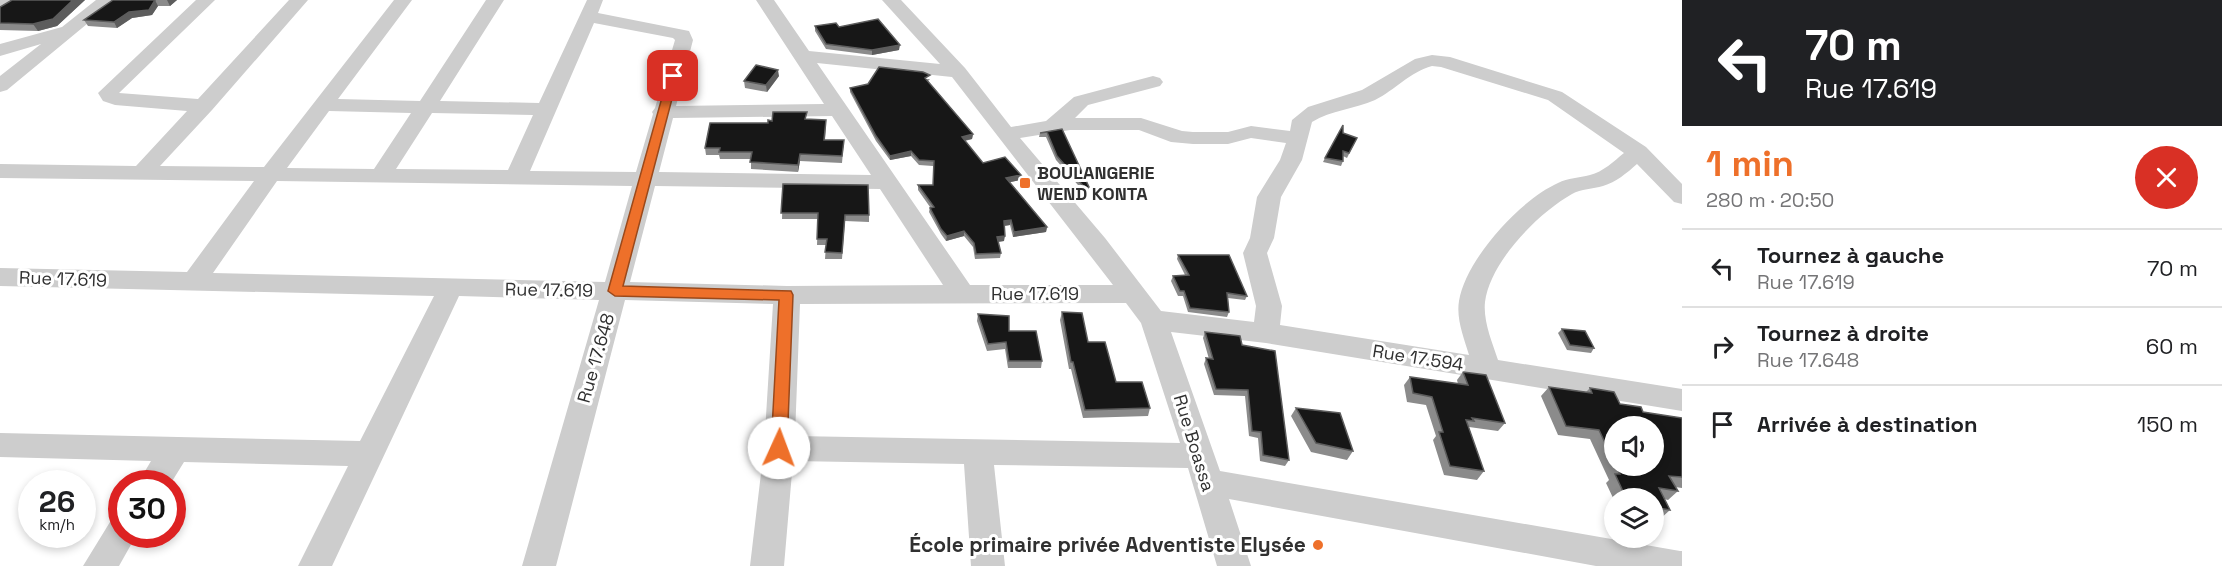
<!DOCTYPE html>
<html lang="fr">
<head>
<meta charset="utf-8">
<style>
	body { margin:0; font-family:"Space Grotesk",sans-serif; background:#f2f2f2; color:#202124; height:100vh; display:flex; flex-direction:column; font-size:22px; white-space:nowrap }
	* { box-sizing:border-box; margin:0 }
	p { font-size:20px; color:#757577 }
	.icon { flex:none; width:33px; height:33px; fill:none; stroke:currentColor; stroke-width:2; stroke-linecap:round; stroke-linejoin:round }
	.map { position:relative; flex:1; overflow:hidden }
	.panel { display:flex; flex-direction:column; background:#fff; width:540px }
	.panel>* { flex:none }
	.hud { background:#202124; color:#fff; overflow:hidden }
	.buttons { position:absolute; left:1604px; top:416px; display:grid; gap:12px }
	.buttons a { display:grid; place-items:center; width:60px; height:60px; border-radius:50%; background:#fff; box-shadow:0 3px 9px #0003; font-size:30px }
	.speed { position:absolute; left:18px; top:470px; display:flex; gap:12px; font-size:30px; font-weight:700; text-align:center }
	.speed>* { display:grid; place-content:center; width:78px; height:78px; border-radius:50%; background:#fff; box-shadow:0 3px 9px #0003; line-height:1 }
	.speed small { font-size:15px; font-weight:400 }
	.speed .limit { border:9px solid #d22; background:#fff; color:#111 }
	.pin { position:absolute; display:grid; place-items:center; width:51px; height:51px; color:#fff; margin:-26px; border-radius:12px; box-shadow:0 3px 9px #0006 }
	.me { position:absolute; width:66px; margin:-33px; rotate:2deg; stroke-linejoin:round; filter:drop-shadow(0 0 4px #0008) }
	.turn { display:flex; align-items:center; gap:21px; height:126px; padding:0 24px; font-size:27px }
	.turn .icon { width:78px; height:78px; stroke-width:2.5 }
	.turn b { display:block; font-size:42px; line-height:51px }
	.round { display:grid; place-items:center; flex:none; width:63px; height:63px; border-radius:32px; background:#f2f2f2 }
	.summary { display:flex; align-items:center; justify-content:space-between; height:102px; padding:0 24px }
	h1 { font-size:36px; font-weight:700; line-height:45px; color:#ee702a }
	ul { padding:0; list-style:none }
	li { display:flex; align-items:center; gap:18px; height:78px; padding:0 24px; border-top:2px solid #e0e0e0 }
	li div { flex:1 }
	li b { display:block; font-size:22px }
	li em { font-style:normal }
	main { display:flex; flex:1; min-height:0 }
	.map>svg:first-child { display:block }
</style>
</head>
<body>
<main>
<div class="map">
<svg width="1682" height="566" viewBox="0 0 1682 566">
	<rect width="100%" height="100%" fill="#fff"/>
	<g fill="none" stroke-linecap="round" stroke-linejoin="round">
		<path fill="#cdcdcd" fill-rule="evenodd" d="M0,0h20l-14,12 -6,1z
			M96,0h20l-109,90 -7,2v-16l41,-32 -41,12v-12l62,-17z
			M196,0h19l-96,93 79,6 91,-99h19l-96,110 -52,56 104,1 130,-167h18l-74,99 82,2 66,-101h18l-64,101 99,2 48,-103h16l-5,13 91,18 4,9 -17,66 148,-2 -68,-104h18l35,51 131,13 -58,-64h19l64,68 46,59 35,-6 28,-24 79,-21 7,2 3,4 -3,4 -72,19 -13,13h66l41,13 11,1h35l23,-6 39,5 2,-11 16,-13 54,-17 53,-31 17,-4 18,2 112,35 84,55 36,37v20l-8,-2 -37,-38c-10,9 -21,18 -34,22 -10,3 -22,3 -31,8 -34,19 -82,68 -87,108 -2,19 7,40 13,58l184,29v22l-416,-68 -95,-11 49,139 460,80h2v15h-86l-367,-67 22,67h-34l-29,-98 -194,-3 11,101h-34l-7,-102 -171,-3 -9,105h-34l14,-118 9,-144 -148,-4 -69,266h-34l77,-266 -140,-4 -127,270h-34l50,-100 -164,-4 -13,21h-33l13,-22 -151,-4v-24l360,8 74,-145 -434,-10v-18l187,4 67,-91 -254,-3v-14l136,2 51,-55 -72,-6 -12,-4 -5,-8zM594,23l79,15 2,2 -20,68 -3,4 1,2 -17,58 -106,-1zM817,63l135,14 161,208h-143zM1432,66l9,1 107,33 76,53c-10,8 -21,19 -34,22 -11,3 -22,3 -32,8 -38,17 -92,76 -99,118 -3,18 5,37 10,54l-189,-30 2,-19 -15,-53 7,-15 7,-41 21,-37 10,-38c19,-12 43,-13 63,-22 20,-10 35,-28 57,-34zM329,111l82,2 -37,56 -87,-1zM432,113l101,2 -25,55 -112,-1zM832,116l39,59 -212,-3 14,-54zM1070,130h69l32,12 22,2h35l23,-6 35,5 -6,17 -23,37 -7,41 -7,15 13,53 -2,16 -93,-11 -56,-73 -85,-100zM277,181l355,5 -27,96 -392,-9zM655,186l225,3 63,96 -156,1 -157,-4zM1126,303l15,20 39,120 -385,-7 5,-132z
			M122,518v16h15l-18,32h-36l27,-44z"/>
	</g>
	<path fill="#8b8b8b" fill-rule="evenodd" d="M12,0h73l-28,26 -19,5 -38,-1v-23z
		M113,0h64l-7,6h-12l-6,9 -20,3 -15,10 -29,-2 -4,-6z
		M815,26l24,1 60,23 -27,5 -46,-6 -11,-18z
		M779,76l-12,16 -22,-4 -1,-7z
		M930,79l-2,2 45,53 -1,5 -7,2 18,22 37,17 -10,2 37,45 -1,5 -33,5 -3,-12 -6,1v15l-6,1 3,11 -1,5 -25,1 -2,-12 -9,-11 -18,5 -5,-7 -12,-22 1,-5 -12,-17v-5h15v-19l-14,-1 -8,-9 -21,4 -14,-19 -26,-49v-4l18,-4z
		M807,119l19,7 -1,14h19l-2,23 -42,-2 -2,11 -47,-3v-10h-31l-1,-4h-13l-1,-7 63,-25z
		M1062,129l27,58 -1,4 -3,2 -29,-33 -10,-23h-7l1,-4z
		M1343,133l14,5 -10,20 -4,-2v5l-2,5 -18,-4 2,-4z
		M783,184l86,31v7l-24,-1 -3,38h-17l1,-14h-9l1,-26h-36z
		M1178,255l69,41 -2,4 -17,-2 1,14 -2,5 -39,-5 -5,-16h-5l-7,-15 2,-5 12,-1 -8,-16z
		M1062,312l26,30 28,40 34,26 -2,8 -65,2 -12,-49h-2l-9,-49z
		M978,314l31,17 33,30 -1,7h-33l-3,-19 -18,2 -10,-30z
		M1562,329l32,19 -3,5 -24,-3 -9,-17z
		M1205,332l37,13 47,115 -4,6 -25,-5 -2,-23 -9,-2 -4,-40 -31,-1 -10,-31 2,-6 3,1 -6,-21z
		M1463,372l42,51 -7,8 -29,-4v1l15,43 -7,9 -33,-5 -11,-35 3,-4 -10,-31 -19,-3 -3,-17 6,-8 48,7 -1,-4z
		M1549,387l37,5 4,-4 30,16 23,8 39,6v70l-7,-1 3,4 -10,9 -4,-1 6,11 -10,9 -7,-2v-19h-39v2l-8,-17 3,-3 -19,-41 -32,-4 -17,-39zM1614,426l39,39h-39z
		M1296,408l57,43 -6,9 -36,-8 -20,-36z"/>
	<path fill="#5d5d5d" d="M73,0h12l-28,26 -19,5 -5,-7z
		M155,0l3,6 -6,9 -20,3 -15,10 -3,-6 15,-10z
		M167,0h10l-7,6z
		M900,45l-1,5 -27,5v-5z
		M778,70l1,6 -12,16 -1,-7z
		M973,134l-1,5 -10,2v-4z
		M911,151v5l-21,4v-4z
		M800,154v7l-2,11v-7z
		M1021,175l-1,5 -14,3v-5z
		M1011,220l-1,5 -7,1 1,-5z
		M1047,227l-1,5 -33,5 1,-5z
		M964,231v5l-18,5 1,-5z
		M1005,236l-1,5 -8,1 1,-5z"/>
	<path fill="#171717" stroke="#5d5d5d" stroke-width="1.5" d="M12,0h61l-20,19 -20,5 -33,-1v-16z
		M113,0h42l-6,10 -20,2 -15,10 -30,-2z
		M878,19l22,26 -28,5 -46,-6 -11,-18 21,-3 3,4z
		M756,65l22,5 -12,15 -22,-4z
		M879,67l44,5 7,3 -5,3 48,56 -11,3 21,26 22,-6 16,18 -15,3 41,49 -33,5 -3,-12 -7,1 1,15 -8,1 4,16 -25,1 -2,-11 -10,-12 -17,5 -6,-7 -11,-21 4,-1 -16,-22h15l1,-24 -15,-1 -8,-9 -21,5 -14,-20 -26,-48 18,-4z
		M773,112h34l-2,7 21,1 -2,20h20l-2,16 -42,-2 -2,11 -48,-3 2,-10h-33l1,-4h-15l5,-25h58v-3l4,1z
		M1343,125v8l14,5 -8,15 -6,-2v10l-18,-3z
		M1062,129l27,58 -3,2 -29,-33 -10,-24 -7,1z
		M783,184l85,1 1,30h-24l-3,38 -17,-1 2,-13h-10l1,-26h-37z
		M1178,255h51l18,41 -20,-3 2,19 -39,-4 -6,-17h-4l-7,-15 16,-1z
		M1062,312l20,1 6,29h17l11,40h26l8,26 -65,2 -12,-48h-2z
		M978,314l31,2v15h27l6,30h-33l-3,-19 -18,2z
		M1562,329l23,2 9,17 -24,-3z
		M1205,332l35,4 2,9 33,6 14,109 -26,-5 -2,-23 -9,-1 -4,-41 -32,-1 -10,-31 7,1z
		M1463,372l23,3 19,48 -33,-5 2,3 -8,-1 18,51 -34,-5 -11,-34h4l-11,-35 -19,-4 -3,-16 58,8z
		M1549,387l43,6 -2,-5 24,4 6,12 21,3 2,5 39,6v59l-13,-1 9,15 -19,-3 11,22 -17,-3v-9h-27l-11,-24h5l-5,-9h38v-39h-39v36l-15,-32 -33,-4z
		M1296,408l44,5 13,38 -37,-8z"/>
	<path fill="#ee702a" stroke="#9b491b" stroke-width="1.5" d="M673,73l5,3 -55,210 168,5 2,4 -6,153 -2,5 -6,2 -5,-2 -3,-5 8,-148 -164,-4 -7,-5 60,-215z"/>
	<g fill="#ee702a" stroke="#fff" stroke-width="2">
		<rect x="1019" y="177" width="12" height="12" rx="3"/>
		<circle cx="1318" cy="545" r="6"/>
	</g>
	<g text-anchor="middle" stroke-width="6" stroke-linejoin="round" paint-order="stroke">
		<g font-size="18" font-weight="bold" fill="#303030" stroke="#fff" text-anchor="start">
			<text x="1037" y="179">BOULANGERIE<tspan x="1037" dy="21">WEND KONTA</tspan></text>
		</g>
		<g font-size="18" fill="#303030" stroke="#fff">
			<text transform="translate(63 279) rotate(2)" y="6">Rue 17.619</text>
			<text transform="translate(549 290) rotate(1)" y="6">Rue 17.619</text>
			<text x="1035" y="300">Rue 17.619</text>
			<text transform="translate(596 358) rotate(-74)" y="6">Rue 17.648</text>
			<text transform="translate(1418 358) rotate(9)" y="6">Rue 17.594</text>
			<text transform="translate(1194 443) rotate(73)" y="6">Rue Boassa</text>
		</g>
		<g font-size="21" font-weight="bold" fill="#303030" stroke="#fff" text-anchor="end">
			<text x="1306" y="552">École primaire privée Adventiste Elysée</text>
		</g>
	</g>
</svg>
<div class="buttons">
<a><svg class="icon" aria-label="sound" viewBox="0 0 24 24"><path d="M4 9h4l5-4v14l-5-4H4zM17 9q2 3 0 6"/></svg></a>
<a><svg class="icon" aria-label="layers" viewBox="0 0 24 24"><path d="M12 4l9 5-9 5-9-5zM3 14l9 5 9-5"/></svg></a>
</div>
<div class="speed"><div>26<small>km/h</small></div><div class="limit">30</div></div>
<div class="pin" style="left:673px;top:76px;background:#d93025"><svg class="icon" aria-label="arrive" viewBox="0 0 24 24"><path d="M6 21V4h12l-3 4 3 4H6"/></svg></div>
<svg class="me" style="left:779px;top:448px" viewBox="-20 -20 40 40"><circle r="19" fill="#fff"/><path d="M0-13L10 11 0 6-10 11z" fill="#ee702a"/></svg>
</div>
<section class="panel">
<div class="hud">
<div class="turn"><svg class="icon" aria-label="left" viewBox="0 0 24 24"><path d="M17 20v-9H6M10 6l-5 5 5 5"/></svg><div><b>70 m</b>Rue 17.619</div></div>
</div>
<div class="summary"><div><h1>1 min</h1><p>280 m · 20:50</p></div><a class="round" style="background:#d93025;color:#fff"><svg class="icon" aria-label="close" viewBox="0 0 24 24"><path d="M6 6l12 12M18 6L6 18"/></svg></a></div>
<ul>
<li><svg class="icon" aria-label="left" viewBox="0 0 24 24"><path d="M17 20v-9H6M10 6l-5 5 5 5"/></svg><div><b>Tournez à gauche</b><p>Rue 17.619</p></div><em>70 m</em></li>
<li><svg class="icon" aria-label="right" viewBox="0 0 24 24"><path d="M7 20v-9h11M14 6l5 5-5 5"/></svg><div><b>Tournez à droite</b><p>Rue 17.648</p></div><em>60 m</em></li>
<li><svg class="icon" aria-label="arrive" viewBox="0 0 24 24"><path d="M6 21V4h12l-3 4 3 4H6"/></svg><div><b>Arrivée à destination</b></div><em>150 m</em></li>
</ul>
</section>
</main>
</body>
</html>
